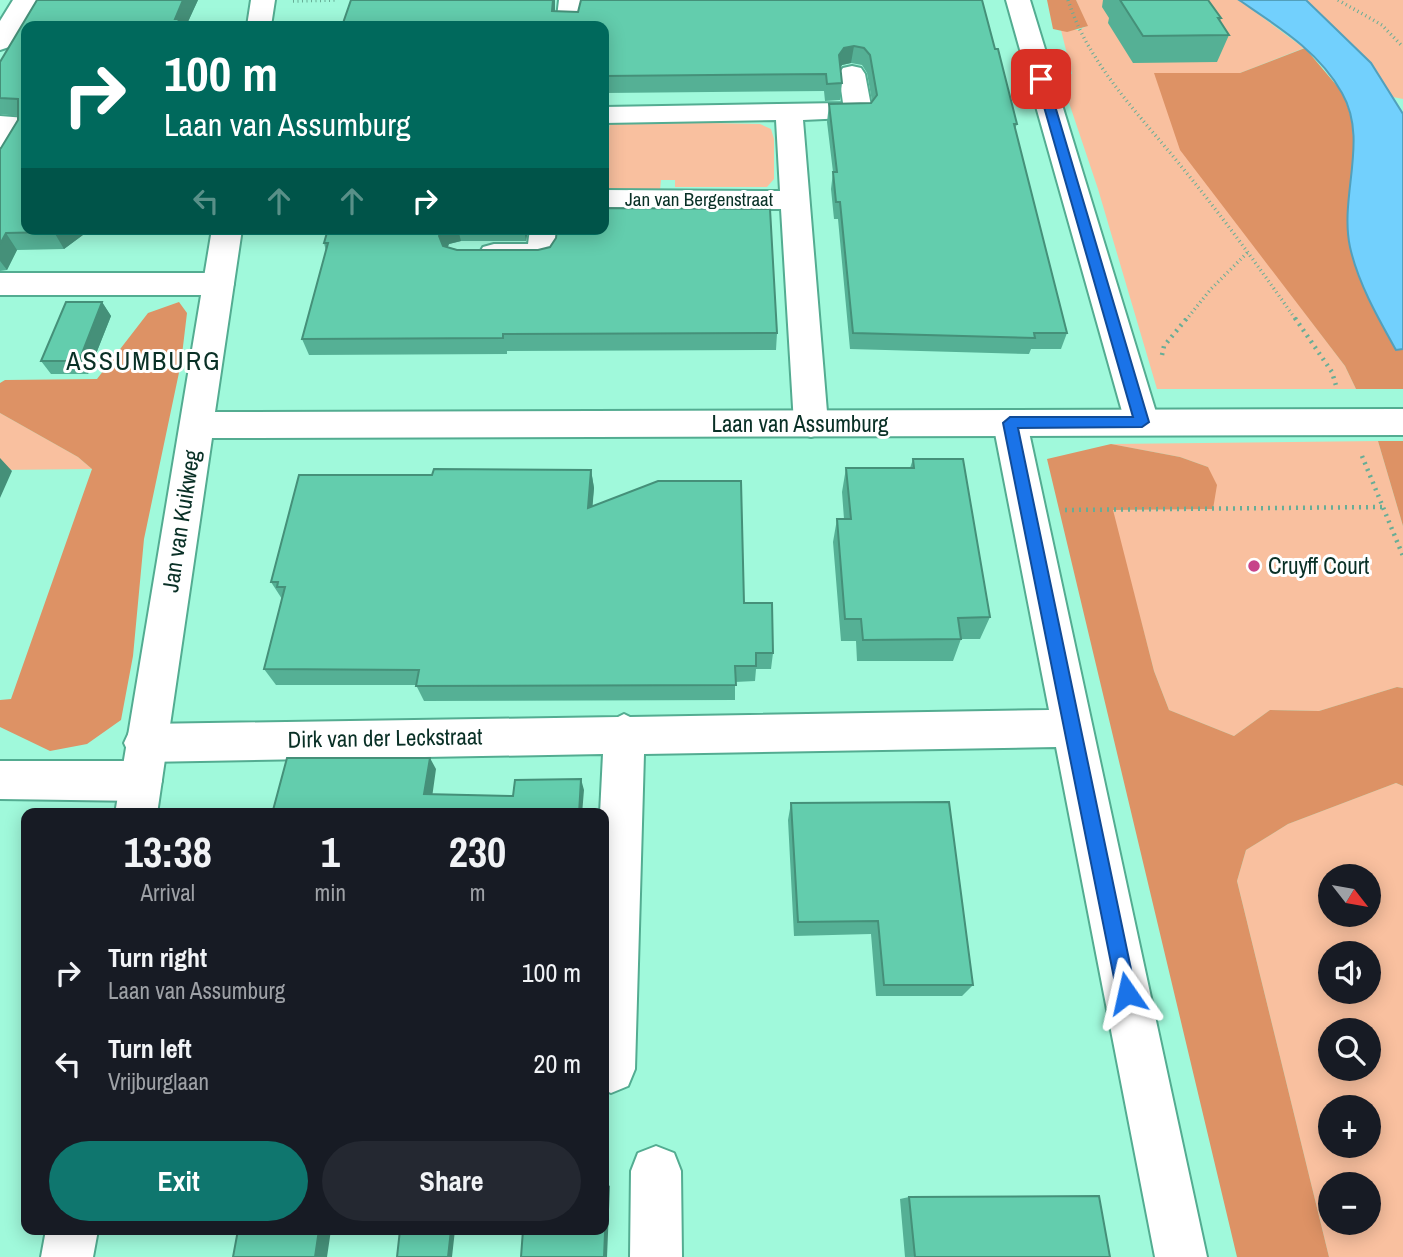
<!DOCTYPE html>
<html lang="en">
<head>
<meta charset="utf-8">
<style>
	body { margin:0; font-family:"Archivo Narrow",sans-serif; background:#242831; color:#f1f3f6; height:100vh; display:flex; flex-direction:column; font-size:26px; white-space:nowrap }
	* { box-sizing:border-box; margin:0 }
	p { font-size:23px; color:#9ea1a6 }
	.icon { flex:none; width:38px; height:38px; fill:none; stroke:currentColor; stroke-width:2; stroke-linecap:round; stroke-linejoin:round }
	.map { position:relative; flex:1; overflow:hidden }
	.sheet { position:absolute; left:21px; top:808px; width:588px; height:427px; display:flex; flex-direction:column; background:#171b24; border-radius:14px; box-shadow:0 4px 18px #0003 }
	.sheet>* { flex:none }
	.guide { position:absolute; left:21px; top:21px; width:588px; height:214px; border-radius:14px; box-shadow:0 4px 18px #0003; background:#00695c; color:#fff; overflow:hidden }
	.needle { width:46px; rotate:121deg }
	.controls { position:absolute; left:1318px; top:864px; display:grid; gap:14px }
	.controls a { display:grid; place-items:center; width:63px; height:63px; border-radius:50%; background:#171b24; box-shadow:0 4px 18px #0003; font-size:35px }
	.pin { position:absolute; display:grid; place-items:center; width:60px; height:60px; color:#fff; margin:-30px; border-radius:14px; box-shadow:0 4px 10px #0006 }
	.me { position:absolute; width:77px; margin:-38px; rotate:349deg; stroke-linejoin:round; filter:drop-shadow(0 0 5px #0008) }
	.turn { display:flex; align-items:center; gap:24px; height:147px; padding:0 28px; font-size:32px }
	.turn .icon { width:91px; height:91px; stroke-width:2.5 }
	.turn b { display:block; font-size:49px; line-height:60px }
	.lanes { display:flex; align-items:center; height:66px; padding:0 28px; background:#0003; justify-content:center; gap:35px; direction:ltr }
	.lanes .off { opacity:.35 }
	.eta { display:flex; justify-content:space-evenly; align-items:center; height:119px; text-align:center }
	.eta b { font-size:42px; font-weight:800; line-height:49px }
	.cta { display:flex; gap:14px; margin-top:auto; padding:14px 28px }
	.cta a { flex:1; height:80px; border-radius:42px; background:#0f766e; color:#fff; font-size:28px; font-weight:800; line-height:80px; text-align:center }
	.cta a+a { background:#242831; color:#f1f3f6 }
	ul { padding:0; list-style:none }
	li { display:flex; align-items:center; gap:21px; height:91px; padding:0 28px }
	li div { flex:1 }
	li b { display:block; font-size:26px }
	li em { font-style:normal }
	.map>svg:first-child { display:block }
</style>
</head>
<body>
<div class="map">
<svg width="1403" height="1257" viewBox="0 0 1403 1257">
	<rect width="100%" height="100%" fill="#a0f9db"/>
	<path fill="#f9c09f" fill-rule="evenodd" d="M1076,0h163l65,48 -64,25h-85l98,171 92,122 11,23h-199l-59,-200 -38,-113 12,-2 -11,-44h18l8,-4z
		M1306,0h97v99l-10,-2 -22,-34z
		M610,121l150,3 11,5 3,10v40l-7,8h-92v-7h-14l-1,11h-56v-61h5z
		M0,413l78,44 14,12 -92,1z
		M1378,441l25,85v162l-6,-1 -78,24 -49,-1 -36,26 -65,-26 -15,-39 -42,-161 101,-2 -5,-41 -28,-10 -69,-13z
		M1396,783l7,3v471h-74l-92,-376 9,-31 42,-26zM1330,877h38v38h-38zM1330,954h38v38h-38zM1330,1031h38v38h-38zM1330,1108h38v38h-38zM1330,1185h38v38h-38z"/>
	<path fill="#dd9265" d="M1047,0h29l12,26 -21,6 -14,-3z
		M1305,48l38,45 9,27 2,33 -5,42 47,154h7v40h-47l-11,-23 -165,-216 -26,-77h86z
		M179,302l8,11 -6,50 -37,176 -11,117 -12,64 -34,24 -37,7 -50,-24v-27l11,-1 81,-230 -14,-12 -78,-44v-30l5,-3 92,-1 51,-66z
		M1378,441h25v85z
		M1111,444l69,13 28,10 9,18 -4,24 -100,1 41,161 15,39 65,26 36,-26 49,1 78,-24 6,1v98l-7,-3 -108,41 -42,26 -9,31 92,376h-92l-190,-798z"/>
	<path fill="#72d0fd" stroke="#52a0bc" stroke-width="2" d="M1239,0h67l65,63 32,51v235l-7,1c-18,-32 -38,-67 -46,-103 -11,-51 19,-107 -8,-154 -23,-42 -65,-67 -103,-93z"/>
	<g fill="none" stroke-linecap="round" stroke-linejoin="round">
		<g stroke="#53ac91" stroke-width="4">
			<path id="street" d="M13,0h24l-28,47 -9,3v-29z
				M559,0h24l-3,26h-24z
				M1006,0h24l129,422 -5,9 -12,4 -12,-4 -5,-9z
				M852,66l9,2 4,6 7,37 -4,6 -65,3 25,304 -5,9 -12,4 -12,-4 -5,-9 -13,-215 -177,-1v-18l176,1 -4,-71 -172,3v-16l239,-4 -4,-29 4,-6z
				M0,116l26,2v18l-16,28 -10,3z
				M530,229h30l-4,25 -4,7c-21,6 -48,6 -69,0l-4,-7 4,-7 11,-3h34z
				M0,273h219l11,3 4,8 -4,8 -11,3h-219z
				M1010,410l12,4 5,9 180,834h-52l-99,-510 -412,7 -9,315 -7,17 -17,7 -7,-3v-276h-4l3,-60 -458,8 -15,-6 -6,-13 6,-13 15,-6 473,-7 6,-3 6,3 419,-7 -56,-287 5,-9z
				M0,761h141l15,6 6,14 -6,14 -15,6 -141,-2z
				M656,1146l18,7 7,18 1,86h-52l1,-86 7,-18z"/>
		</g>
		<g stroke="#53ac91" stroke-width="4">
			<path id="secondary" d="M251,0h24l-4,26h-24z
				M212,229h30l-27,183 1188,-3v26l-1191,3 -55,376h-42z
				M46,1230h52l-5,27h-52z"/>
		</g>
		<path stroke="#67ad96" stroke-width="3.5" stroke-dasharray="1 3.5" stroke-linecap="butt" d="M1068,0c21,65 71,114 113,166 41,50 78,101 115,154
			M1338,0l44,25 21,22
			M293,1l45,-1
			M1186,320l25,-31 37,-37"/>
		<path stroke="#67ad96" stroke-width="4.5" stroke-dasharray="2 5" stroke-linecap="butt" d="M1295,318l37,54 5,17
			M1162,355l2,-9 23,-28
			M1362,456l41,100
			M1065,510l318,-3"/>
		<use href="#street" fill="#fff" fill-rule="evenodd"/>
		<use href="#secondary" fill="#fff" fill-rule="evenodd"/>
	</g>
	<path fill="#55b095" d="M37,0h161l-12,26h-160v203h65l-27,20 -47,1 -10,20 -7,1v-122l1,-1 17,-28v-4l-18,-2v-52z
		M1103,0h105l13,18 -1,3 9,14 -12,27 -84,1 -25,-40 1,-5 -7,-11z
		M555,8v3l440,38 22,75 -2,5 52,204 -6,16h-30l-2,5 -179,-5 -12,-130h-4l-3,-30 2,-17 -6,-50 2,-18 42,-1 1,-2 -5,-28 -5,-8 -11,-2 -9,2 -2,3 2,15 -2,17 -15,1 -1,-10 -220,2v-67h-262z
		M328,229h200l-2,12h-65l-12,3 -1,3 329,86 -1,17 -269,1v3l-198,1 -7,-16 24,-88 -2,-8z
		M102,302l9,14 -23,58h-37l-10,-13z
		M913,459l77,158 -10,22h-19l-8,22h-96l-1,-20h-15l-8,-99 4,-23h7l-2,-27 4,-24h64z
		M591,470l3,18 -2,18 152,97 29,50 -2,16h-15l-1,12 -20,1v18l-311,1 -8,-16h-140l-12,-16 18,-70 -11,-17 161,-107z
		M791,803l182,182 -11,11h-86l-5,-62 -77,2 -6,-116z
		M909,1197l201,60h-205l-5,-58z"/>
	<path fill="#459079" d="M183,0h15l-12,26h-9l-2,-7z
		M553,0h2v8l-1,18 -2,-15z
		M854,46l-3,17 -9,2 -5,8 2,-18 5,-7z
		M58,229h33l-27,20 -10,-17z
		M444,229h14l3,12 -12,3 -5,9 -5,-17z
		M524,229h4l-2,12z
		M6,233l11,17 -10,20 -7,-9v-17z
		M102,302l9,14 -23,58 -9,-13z
		M0,458l12,13 -12,27z
		M591,470l3,18 -3,38 -3,-18z
		M430,758l6,11 -5,36 -7,-11z
		M581,779l3,11 -2,24h-3z
		M607,1184l3,2 -3,71h-3z
		M319,1230h12l-4,27h-12z
		M451,1230h4l-3,27h-4z"/>
	<path fill="#63cdad" stroke="#459079" stroke-width="2" d="M37,0h146l-8,19h4l-2,7h-151v203h32l-4,3 -48,1 -6,11v-95l1,-1 17,-28v-21l-18,-1v-36z
		M351,0h202l-1,11 26,1 3,-12h401l13,49h3l19,75h-3l53,209h-33l1,5 -182,-5 -13,-131h-4l-3,-30h4l-8,-68 42,-1 6,-8 -7,-40 -6,-7 -10,-2 -10,2 -5,7 3,28 -15,1 -1,-10 -222,2v-50h-262z
		M1120,0h88l13,18h-3l11,17 -86,1z
		M604,208l166,1 7,124 -274,1v4l-201,1 26,-96h-4l4,-14h116l-5,7 4,10 14,4h81l12,-3 6,-9 1,-9h47z
		M66,302h36l-23,59h-38z
		M913,459h50l27,158 -32,1 3,21 -98,1 -2,-21h-16l-8,-100h14l-5,-51h68z
		M434,469l157,1 -3,38 70,-27h83l3,122h28l1,50h-17v13h-21l1,19 -320,1 3,-16 -155,-1 21,-82h-8l1,-5h-7l28,-107h133z
		M287,758h143l-6,36 89,2 2,-16 66,-1 -2,35h-307z
		M949,802l24,183h-89l-6,-64 -80,1 -7,-119z
		M604,1184h3l-3,73h-83l2,-27h81z
		M1099,1196l11,61h-195l-6,-60z
		M238,1230h81l-4,27h-82z
		M400,1230h51l-3,27h-51z"/>
	<path fill="#1a73e8" stroke="#114b97" stroke-width="2" d="M1041,76l6,3 102,343 -7,5 -124,1 118,565 -2,6 -7,3 -7,-3 -3,-6 -114,-570 7,-6h123l-97,-338z"/>
	<circle fill="#c7448a" stroke="#fff" stroke-width="2.5" cx="1254" cy="566" r="7"/>
	<g text-anchor="middle" stroke-width="6" stroke-linejoin="round" paint-order="stroke">
		<g font-size="19" fill="#093026" stroke="#fff">
			<text x="699" y="206">Jan van Bergenstraat</text>
		</g>
		<g font-size="23" fill="#093026" stroke="#fff">
			<text x="800" y="432">Laan van Assumburg</text>
			<text transform="translate(181 521) rotate(-81)" y="8">Jan van Kuikweg</text>
			<text transform="translate(385 738) rotate(-1)" y="8">Dirk van der Leckstraat</text>
		</g>
		<g font-size="23" fill="#093026" stroke="#fff" text-anchor="start">
			<text x="1268" y="574">Cruyff Court</text>
		</g>
		<g font-size="26" letter-spacing="2" fill="#093026" stroke="#fff">
			<text x="144" y="370">ASSUMBURG</text>
		</g>
	</g>
</svg>
<div class="controls">
<a><svg class="needle" viewBox="-14 -14 28 28"><path d="M0-13l5 13h-10z" fill="#e53935"/><path d="M0 13l5-13h-10z" fill="#9ea1a6"/></svg></a>
<a><svg class="icon" aria-label="sound" viewBox="0 0 24 24"><path d="M4 9h4l5-4v14l-5-4H4zM17 9q2 3 0 6"/></svg></a>
<a><svg class="icon" aria-label="search" viewBox="0 0 24 24"><circle cx="10" cy="10" r="6"/><path d="M15 15l6 6"/></svg></a>
<a>+</a>
<a>−</a>
</div>
<div class="pin" style="left:1041px;top:79px;background:#d93025"><svg class="icon" aria-label="arrive" viewBox="0 0 24 24"><path d="M6 21V4h12l-3 4 3 4H6"/></svg></div>
<svg class="me" style="left:1127px;top:993px" viewBox="-20 -20 40 40"><path d="M0-17L14 15 0 8-14 15z" fill="#1a73e8" stroke="#fff" stroke-width="4"/></svg>
<div class="guide">
<div class="turn"><svg class="icon" aria-label="right" viewBox="0 0 24 24"><path d="M7 20v-9h11M14 6l5 5-5 5"/></svg><div><b>100 m</b>Laan van Assumburg</div></div>
<div class="lanes"><svg class="icon off" aria-label="left" viewBox="0 0 24 24"><path d="M17 20v-9H6M10 6l-5 5 5 5"/></svg><svg class="icon off" aria-label="ahead" viewBox="0 0 24 24"><path d="M12 20V5M6 11l6-6 6 6"/></svg><svg class="icon off" aria-label="ahead" viewBox="0 0 24 24"><path d="M12 20V5M6 11l6-6 6 6"/></svg><svg class="icon" aria-label="right" viewBox="0 0 24 24"><path d="M7 20v-9h11M14 6l5 5-5 5"/></svg></div>
</div>
<section class="sheet">
<div class="eta">
<div><b>13:38</b><p>Arrival</p></div>
<div><b>1</b><p>min</p></div>
<div><b>230</b><p>m</p></div>
</div>
<ul>
<li><svg class="icon" aria-label="right" viewBox="0 0 24 24"><path d="M7 20v-9h11M14 6l5 5-5 5"/></svg><div><b>Turn right</b><p>Laan van Assumburg</p></div><em>100 m</em></li>
<li><svg class="icon" aria-label="left" viewBox="0 0 24 24"><path d="M17 20v-9H6M10 6l-5 5 5 5"/></svg><div><b>Turn left</b><p>Vrijburglaan</p></div><em>20 m</em></li>
</ul>
<div class="cta"><a>Exit</a><a>Share</a></div>
</section>
</div>
</body>
</html>
